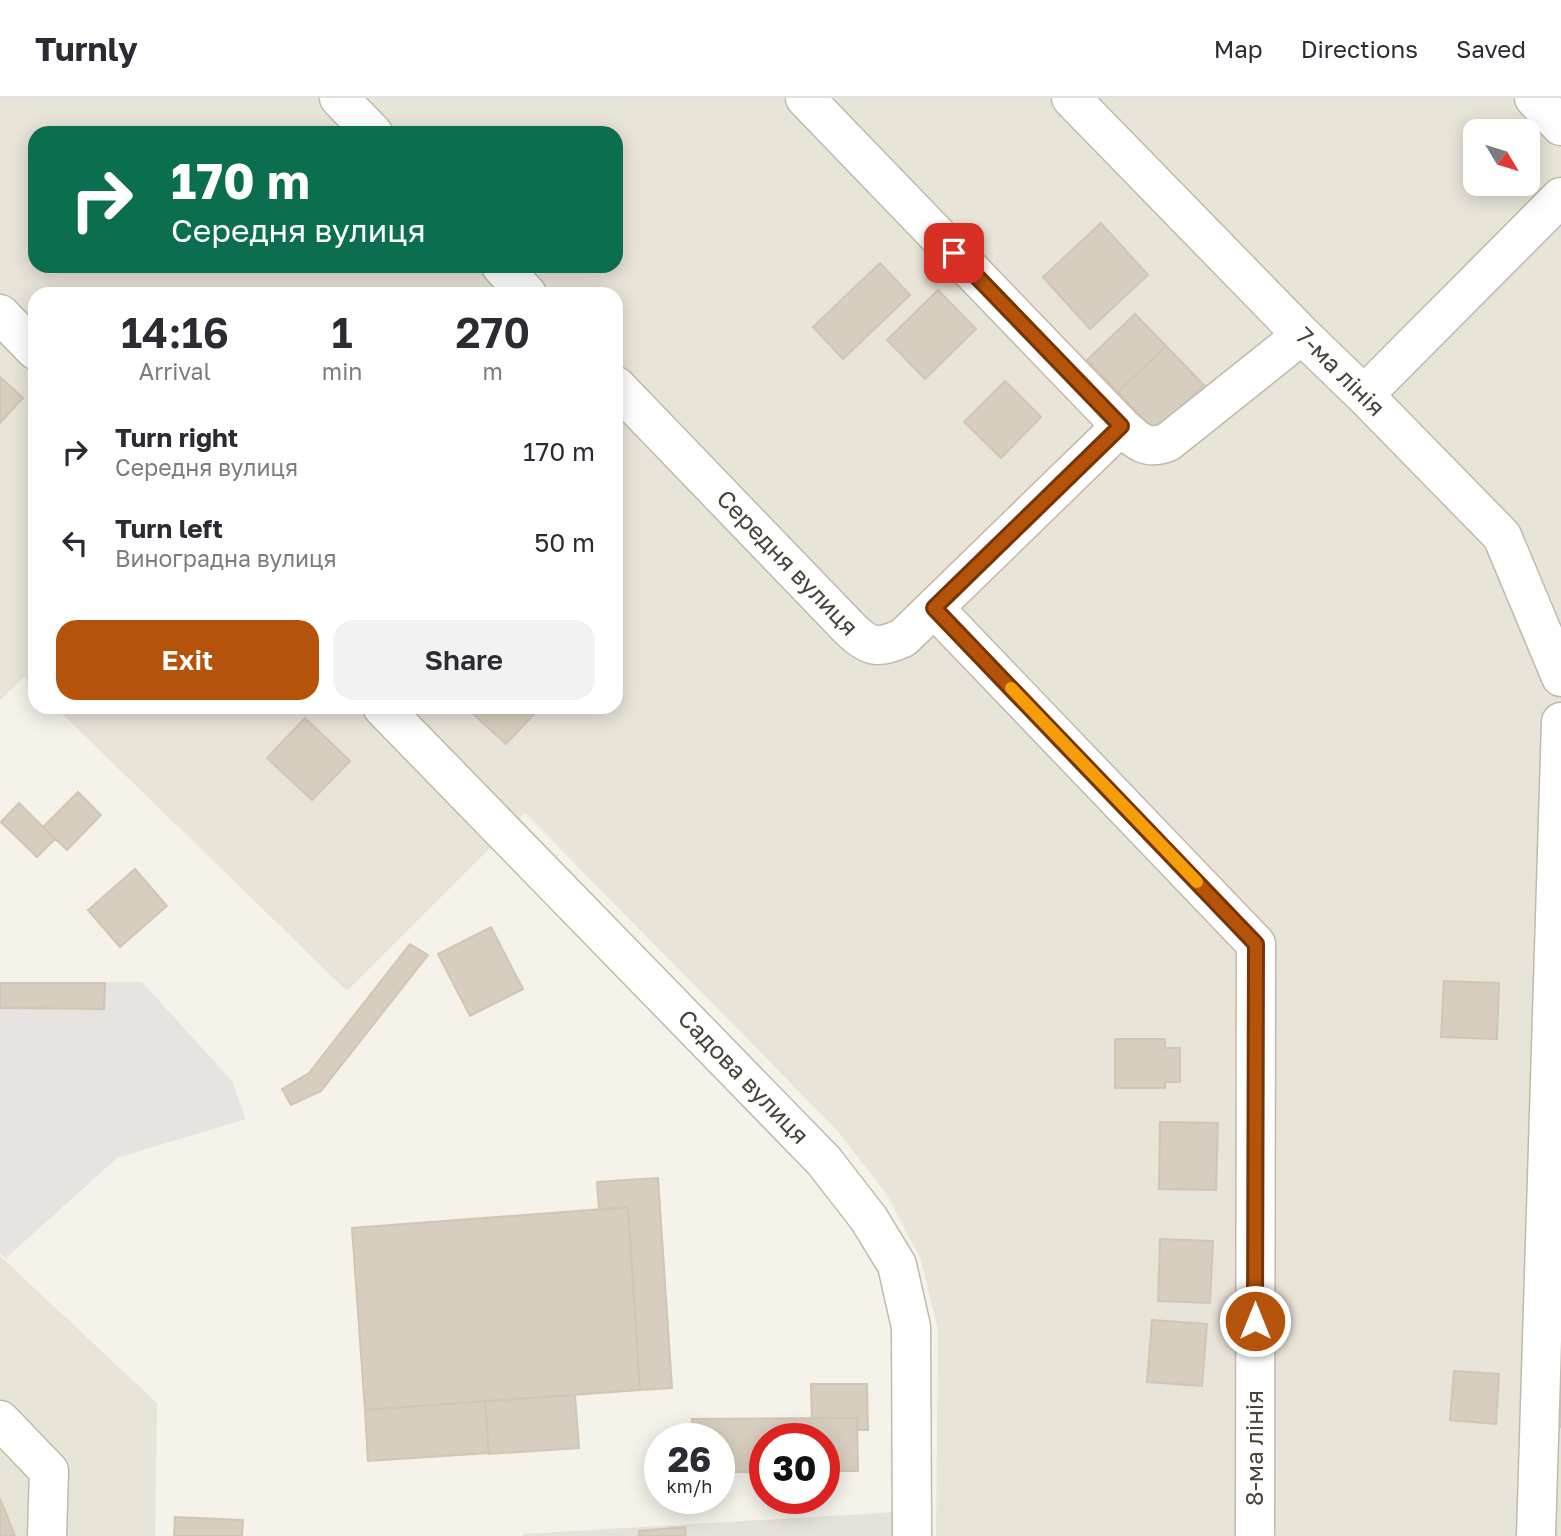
<!DOCTYPE html>
<html lang="en">
<head>
<meta charset="utf-8">
<style>
	body { margin:0; font-family:"Golos Text",sans-serif; background:#f2f2f3; color:#2b2b33; height:100vh; display:flex; flex-direction:column; font-size:26px; white-space:nowrap }
	* { box-sizing:border-box; margin:0 }
	p { font-size:23px; color:#7c7c81 }
	.icon { flex:none; width:38px; height:38px; fill:none; stroke:currentColor; stroke-width:2; stroke-linecap:round; stroke-linejoin:round }
	.map { position:relative; flex:1; overflow:hidden }
	.panel { position:absolute; left:28px; top:189px; width:595px; height:427px; display:flex; flex-direction:column; background:#fff; border-radius:21px; box-shadow:0 4px 18px #0003 }
	.panel>* { flex:none }
	.hud { position:absolute; left:28px; top:28px; width:595px; height:147px; border-radius:21px; box-shadow:0 4px 18px #0003; background:#0b6e4f; color:#fff; overflow:hidden }
	.needle { width:46px; rotate:128deg }
	.buttons { position:absolute; left:1463px; top:21px; display:grid; gap:14px }
	.buttons a { display:grid; place-items:center; width:77px; height:77px; border-radius:14px; background:#fff; box-shadow:0 4px 18px #0003; font-size:35px }
	.speed { position:absolute; left:644px; top:1325px; display:flex; gap:14px; font-size:35px; font-weight:700; text-align:center }
	.speed>* { display:grid; place-content:center; width:91px; height:91px; border-radius:50%; background:#fff; box-shadow:0 4px 18px #0003; line-height:1 }
	.speed small { font-size:18px; font-weight:400 }
	.speed .limit { border:10px solid #d22; background:#fff; color:#111 }
	.pin { position:absolute; display:grid; place-items:center; width:60px; height:60px; color:#fff; margin:-30px; border-radius:14px; box-shadow:0 4px 10px #0006 }
	.me { position:absolute; width:77px; margin:-38px; rotate:0deg; stroke-linejoin:round; filter:drop-shadow(0 0 5px #0008) }
	.turn { display:flex; align-items:center; gap:24px; height:147px; padding:0 28px; font-size:32px }
	.turn .icon { width:91px; height:91px; stroke-width:2.5 }
	.turn b { display:block; font-size:49px; line-height:60px }
	.eta { display:flex; justify-content:space-evenly; align-items:center; height:119px; text-align:center }
	.eta b { font-size:42px; font-weight:600; line-height:49px }
	.cta { display:flex; gap:14px; margin-top:auto; padding:14px 28px }
	.cta a { flex:1; height:80px; border-radius:21px; background:#b45309; color:#fff; font-size:28px; font-weight:600; line-height:80px; text-align:center }
	.cta a+a { background:#f2f2f3; color:#2b2b33 }
	ul { padding:0; list-style:none }
	li { display:flex; align-items:center; gap:21px; height:91px; padding:0 28px }
	li div { flex:1 }
	li b { display:block; font-size:26px }
	li em { font-style:normal }
	header { display:flex; align-items:center; gap:42px; box-sizing:border-box; height:98px; padding:0 35px; background:#fff; border-bottom:2px solid #e1e1e2 }
	header strong { font-size:33px }
	nav { display:flex; gap:38px; margin-inline-start:auto; font-size:24px }
	.map>svg:first-child { display:block }
</style>
</head>
<body>
<header>
<strong>Turnly</strong>
<nav><a>Map</a><a>Directions</a><a>Saved</a></nav>
</header>
<div class="map">
<svg width="1561" height="1438" viewBox="0 0 1561 1438">
	<rect width="100%" height="100%" fill="#f5f2ea"/>
	<path fill="#e9e4d8" fill-rule="evenodd" d="M0,0h1561v1438h-625l2,-206 -17,-70 -34,-65 -50,-65 -312,-317 -178,178 -292,-284h561v-413h-581v393l-11,-10 -24,23zM1475,33h53v53h-53zM35,35h581v133h-581z
		M0,1158l157,147 -2,133h-155z"/>
	<path fill="#e5e1db" d="M897,1414l-1,24h-373v-2z"/>
	<path fill="#e6e4e1" d="M142,884l90,99 14,38 -129,39 -111,100 -6,-5v-270z"/>
	<path fill="#d7cebf" stroke="#d1c6b2" stroke-width="2" d="M1101,125l47,52 -58,54 -47,-52z
		M880,165l30,32 -67,64 -30,-32z
		M938,192l38,39 -51,50 -38,-39z
		M1135,216l31,32 -48,46 -31,-32z
		M1166,248l38,39 -49,46 -37,-39z
		M0,279l23,21 -23,25z
		M1005,283l36,36 -40,41 -37,-36z
		M478,609h61l1,1 -34,36 -34,-31z
		M305,620l45,43 -38,39 -45,-42z
		M78,694l23,23 -34,35 -24,-23z
		M19,705l36,36 -18,18 -36,-35z
		M135,771l32,37 -47,41 -32,-37z
		M491,829l32,62 -53,27 -32,-62z
		M410,846l18,11 -107,136 -30,14 -9,-16 27,-16z
		M1444,883l55,2 -2,56 -56,-2z
		M0,885h105l-1,26 -104,-1z
		M1115,941h50v9h15v34h-15v6h-50z
		M1160,1024l58,1 -2,67 -57,-1z
		M658,1080l14,210 -32,2 -12,-183 -29,3 -2,-28z
		M628,1109l12,183 -275,20 -13,-182z
		M1160,1141l53,2 -3,62 -52,-2z
		M1152,1222l55,4 -5,62 -55,-4z
		M1454,1273l45,3 -3,50 -46,-4z
		M811,1286h56l1,46h-10l-1,-12h-45z
		M1555,1288h6v41h-7z
		M575,1297l4,53 -90,6 -4,-53z
		M485,1303l4,52 -121,8 -3,-51z
		M857,1320l1,53h-34v-33h-59v34h-46v-34h-27v-19z
		M0,1401l15,37h-15z
		M175,1419l68,3 -1,16h-68z
		M685,1429l1,9h-47v-5z"/>
	<g fill="none" stroke-linecap="round" stroke-linejoin="round">
		<g stroke="#c1baac" stroke-width="41">
			<path id="minor" d="M339,0l34,35
				M805,0l316,328c16,15 25,25 47,16l134,-107
				M1071,0l231,237 62,60 138,141 59,141
				M1534,0l27,28
				M501,168l26,28
				M0,216l35,36
				M616,288l235,244c20,19 28,18 52,8l218,-212
				M1364,297l197,-198
				M934,510l322,336 -1,592
				M382,609l442,454 45,58 28,46 14,62 1,209
				M0,1322l49,51 -2,65
				M1536,1438l25,-814"/>
		</g>
		<use href="#minor" stroke="#fff" stroke-width="38"/>
	</g>
	<g fill="none" stroke-linecap="round" stroke-linejoin="round">
		<g stroke="#753606" stroke-width="18">
			<path id="route" d="M954,155l167,173 -187,182 322,336 -1,377"/>
		</g>
		<use href="#route" stroke="#b45309" stroke-width="12"/>
		<path stroke="#f59e0b" stroke-width="12" d="M1011,590l186,194"/>
	</g>
	<g text-anchor="middle" stroke-width="6" stroke-linejoin="round" paint-order="stroke">
		<g font-size="24" fill="#494338" stroke="#fff">
			<text transform="translate(1340 274) rotate(45)" y="8">7-ма лінія</text>
			<text transform="translate(787 465) rotate(46)" y="8">Середня вулиця</text>
			<text transform="translate(743 979) rotate(46)" y="8">Садова вулиця</text>
			<text transform="translate(1255 1350) rotate(-90)" y="8">8-ма лінія</text>
		</g>
	</g>
</svg>
<div class="buttons">
<a><svg class="needle" viewBox="-14 -14 28 28"><path d="M0-13l5 13h-10z" fill="#e53935"/><path d="M0 13l5-13h-10z" fill="#7c7c81"/></svg></a>
</div>
<div class="speed"><div>26<small>km/h</small></div><div class="limit">30</div></div>
<div class="pin" style="left:954px;top:155px;background:#d93025"><svg class="icon" aria-label="arrive" viewBox="0 0 24 24"><path d="M6 21V4h12l-3 4 3 4H6"/></svg></div>
<svg class="me" style="left:1255px;top:1223px" viewBox="-20 -20 40 40"><circle r="17" fill="#b45309" stroke="#fff" stroke-width="3"/><path d="M0-11L8 9 0 5-8 9z" fill="#fff"/></svg>
<div class="hud">
<div class="turn"><svg class="icon" aria-label="right" viewBox="0 0 24 24"><path d="M7 20v-9h11M14 6l5 5-5 5"/></svg><div><b>170 m</b>Середня вулиця</div></div>
</div>
<section class="panel">
<div class="eta">
<div><b>14:16</b><p>Arrival</p></div>
<div><b>1</b><p>min</p></div>
<div><b>270</b><p>m</p></div>
</div>
<ul>
<li><svg class="icon" aria-label="right" viewBox="0 0 24 24"><path d="M7 20v-9h11M14 6l5 5-5 5"/></svg><div><b>Turn right</b><p>Середня вулиця</p></div><em>170 m</em></li>
<li><svg class="icon" aria-label="left" viewBox="0 0 24 24"><path d="M17 20v-9H6M10 6l-5 5 5 5"/></svg><div><b>Turn left</b><p>Виноградна вулиця</p></div><em>50 m</em></li>
</ul>
<div class="cta"><a>Exit</a><a>Share</a></div>
</section>
</div>
</body>
</html>
